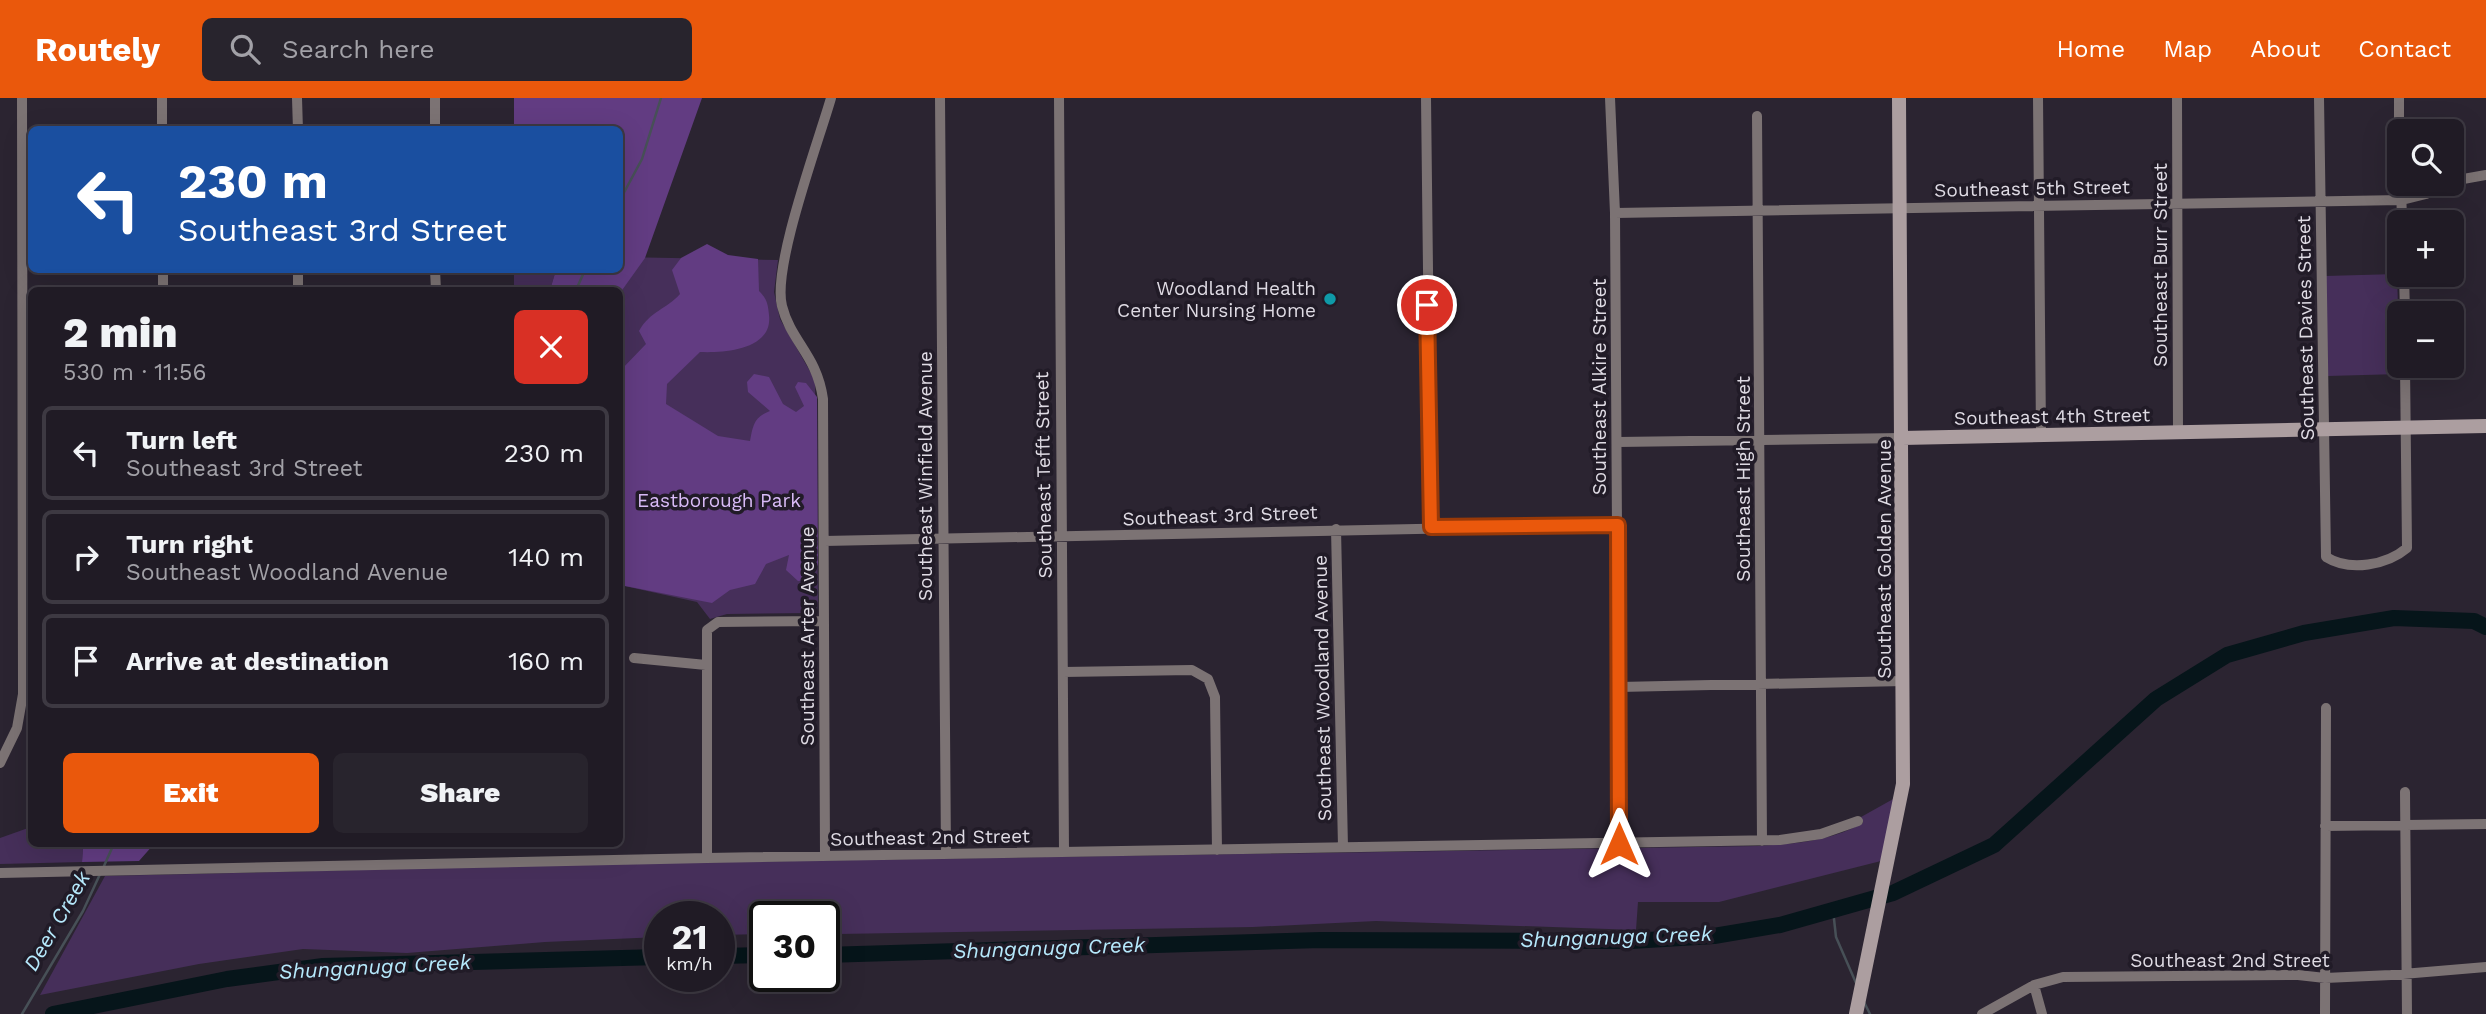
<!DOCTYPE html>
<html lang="en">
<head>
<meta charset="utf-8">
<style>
	body { margin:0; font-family:"Work Sans",sans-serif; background:#28242d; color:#f1f3f6; height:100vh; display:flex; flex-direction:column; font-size:26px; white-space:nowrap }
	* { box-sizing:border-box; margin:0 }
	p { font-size:23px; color:#a2a1a7 }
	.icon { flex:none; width:38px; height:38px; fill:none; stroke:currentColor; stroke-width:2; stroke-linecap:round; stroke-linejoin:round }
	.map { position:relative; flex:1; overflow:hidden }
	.panel { position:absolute; left:28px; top:189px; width:595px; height:560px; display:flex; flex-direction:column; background:#201b25; border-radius:10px; box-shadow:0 7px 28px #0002,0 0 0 2px #3d3942 }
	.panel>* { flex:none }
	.top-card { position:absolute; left:28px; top:28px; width:595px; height:147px; border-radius:10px; box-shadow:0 7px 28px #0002,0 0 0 2px #3d3942; background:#1a4fa0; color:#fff; overflow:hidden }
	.tools { position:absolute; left:2387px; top:21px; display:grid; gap:14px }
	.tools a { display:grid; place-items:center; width:77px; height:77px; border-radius:10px; background:#201b25; box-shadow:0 7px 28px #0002,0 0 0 2px #3d3942; font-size:35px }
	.speed { position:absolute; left:644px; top:803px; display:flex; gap:14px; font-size:35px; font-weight:700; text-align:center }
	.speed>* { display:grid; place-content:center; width:91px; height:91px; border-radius:50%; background:#201b25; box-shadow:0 7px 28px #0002,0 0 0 2px #3d3942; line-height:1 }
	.speed small { font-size:18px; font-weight:400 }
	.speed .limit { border:4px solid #111; border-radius:10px; background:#fff; color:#111 }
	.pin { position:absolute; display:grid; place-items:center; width:60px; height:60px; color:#fff; margin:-30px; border:4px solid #fff; border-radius:50%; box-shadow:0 2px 7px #0007 }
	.me { position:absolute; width:77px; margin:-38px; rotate:0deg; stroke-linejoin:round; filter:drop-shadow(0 0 5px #0008) }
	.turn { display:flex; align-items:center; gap:24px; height:147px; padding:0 35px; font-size:32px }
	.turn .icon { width:91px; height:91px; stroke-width:2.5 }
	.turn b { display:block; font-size:49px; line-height:60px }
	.round { display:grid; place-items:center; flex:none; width:74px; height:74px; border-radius:10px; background:#28242d }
	.headline { display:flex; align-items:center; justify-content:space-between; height:119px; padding:0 35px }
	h1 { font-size:42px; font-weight:800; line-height:52px }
	.cta { display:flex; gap:14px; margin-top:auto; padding:14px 35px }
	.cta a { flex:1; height:80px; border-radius:10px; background:#ea580c; color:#fff; font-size:28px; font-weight:800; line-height:80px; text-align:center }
	.cta a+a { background:#28242d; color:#f1f3f6 }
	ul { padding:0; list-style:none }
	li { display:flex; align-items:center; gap:21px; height:94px; margin:0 14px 10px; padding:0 21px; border:4px solid #3d3942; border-radius:10px }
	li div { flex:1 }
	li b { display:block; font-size:26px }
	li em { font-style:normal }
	header { display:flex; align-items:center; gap:42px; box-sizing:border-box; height:98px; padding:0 35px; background:#ea580c; color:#fff }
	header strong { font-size:33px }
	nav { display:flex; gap:38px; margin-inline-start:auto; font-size:24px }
	.search { width:490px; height:63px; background:#28242d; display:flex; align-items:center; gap:18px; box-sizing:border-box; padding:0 24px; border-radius:10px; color:#a2a1a7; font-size:26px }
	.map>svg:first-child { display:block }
</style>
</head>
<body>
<header>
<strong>Routely</strong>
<div class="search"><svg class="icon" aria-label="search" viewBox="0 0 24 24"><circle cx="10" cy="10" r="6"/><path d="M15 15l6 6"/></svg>Search here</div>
<nav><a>Home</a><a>Map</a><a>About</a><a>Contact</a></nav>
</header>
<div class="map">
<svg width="2486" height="916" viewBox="0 0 2486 916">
	<rect width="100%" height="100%" fill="#2b2431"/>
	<path fill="#462f5a" d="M620,159l158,3 -4,32 6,27 35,61 3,222 -1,7 -5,4 -85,1 -17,5 -13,-17 -77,-17v-295h-35l35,-20z
		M514,172h42l-6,20h-36z
		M2397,176l3,100 -72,2 -3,-100z
		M1895,700l-14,63 -162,41h-81l-2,28 -260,-9 -123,6 -415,7 -14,-3v-14h-59v17l-46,1v-18h-59v20l-115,5 -138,11 -104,-4 -104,15 -159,31 65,-119 501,-12 1152,-18c36,-2 73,-5 105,-23l-2,-6z
		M31,729l1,17h58l-7,5 -1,13 -82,2v-26z"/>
	<path fill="#623c82" d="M514,0h188l-57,160 -25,35 -70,-3 6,-20h64v-140l-106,-1z
		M707,146l21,11 30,4 1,32c8,8 9,13 10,24 4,35 -45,38 -69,37l-33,32 -1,20 52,32 32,5c3,-16 4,-24 20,-30l-22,-19 -1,-10 7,-8 15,3 14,27 13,8 8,-6 -9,-19 3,-5 8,1 11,14 1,168 -10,15 -10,1 -12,-11 3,-15 -23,9 -11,20 -25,6 -18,13 -92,-18v-122l4,-29 -4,-5v-58l26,-27 -7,-13c11,-20 28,-22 41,-37l-8,-24 9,-12z
		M90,746h64l-15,17 -57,1 1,-13z"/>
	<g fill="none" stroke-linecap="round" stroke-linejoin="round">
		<path stroke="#475057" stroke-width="2.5" d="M620,102l22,-41 19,-61
			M576,192l9,-20
			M104,768l8,-18 7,-4
			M1833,812l3,27 20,46
			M1864,904l6,12
			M22,916l61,-103 18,-39"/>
		<path stroke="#06151a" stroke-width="16" d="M824,857l497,-15 310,1 83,-5 66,-11 113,-32 101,-48 162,-146 71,-44 77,-22 90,-15 80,3 12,6
			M719,858l46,-1
			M53,916l174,-35 96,-13 337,-9"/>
		<path stroke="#7c7374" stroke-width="10" d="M162,0v32
			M297,0l1,32
			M435,0v32
			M940,0l6,756
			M1059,0l5,754
			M1426,0l5,429
			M1610,0l5,115 4,631
			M2038,0l3,337
			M2177,0l1,334
			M2319,0l7,459c24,15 61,8 81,-9l-2,-182
			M2399,0v33
			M1757,18l5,725
			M2452,83l34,-6
			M2401,86l1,38
			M1615,115l787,-13 24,-6 21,-10
			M163,172v20
			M298,172v20
			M435,172l1,20
			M2404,177l1,38
			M1618,344l284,-4
			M1336,431l7,318
			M824,443c265,-3 529,-13 794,-16
			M634,560l72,7
			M1063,574l129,-2 16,9 7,18 2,153
			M1619,589l285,-6
			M0,665l17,-35 6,-34 -1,-596
			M2405,694l2,222
			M2325,728l161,-2
			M825,758l-2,-457c-6,-44 -32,-57 -41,-93 -10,-39 36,-163 49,-208
			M707,760v-228l11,-8 106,-1
			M0,775l707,-15 1073,-18 41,-6 37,-13
			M2034,887l8,29
			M1982,916l52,-29 29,-8 235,-2 27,3 66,-3 95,-8
			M2325,916l1,-306"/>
		<path stroke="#ac9ea0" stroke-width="14" d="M1902,340l584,-12
			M1856,916l47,-230 -4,-686"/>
	</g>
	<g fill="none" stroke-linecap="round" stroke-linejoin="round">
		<g stroke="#983908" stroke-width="18">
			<path id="route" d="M1427,207l4,222 187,-2 1,319"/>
		</g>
		<use href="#route" stroke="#ea580c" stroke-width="12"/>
	</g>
	<circle fill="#0f9aa8" stroke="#211b27" stroke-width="2.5" cx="1330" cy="201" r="7"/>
	<g text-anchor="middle" stroke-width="7" stroke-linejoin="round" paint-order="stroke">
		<g font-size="19" fill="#dfdbe4" stroke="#211b27">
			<text transform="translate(2032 90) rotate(-1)" y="7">Southeast 5th Street</text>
			<text transform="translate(2160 167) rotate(-90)" y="7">Southeast Burr Street</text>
			<text transform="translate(2305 230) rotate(-91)" y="7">Southeast Davies Street</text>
			<text transform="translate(1599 289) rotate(-90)" y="7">Southeast Alkire Street</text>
			<text transform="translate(2052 318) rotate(-1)" y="7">Southeast 4th Street</text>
			<text transform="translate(1043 377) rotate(-91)" y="7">Southeast Tefft Street</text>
			<text transform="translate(925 378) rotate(-90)" y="7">Southeast Winfield Avenue</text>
			<text transform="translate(1743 381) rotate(-90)" y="7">Southeast High Street</text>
			<text transform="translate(1220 417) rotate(-2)" y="7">Southeast 3rd Street</text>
			<text transform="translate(1884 461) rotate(-90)" y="7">Southeast Golden Avenue</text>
			<text transform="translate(807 538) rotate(-90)" y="7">Southeast Arter Avenue</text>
			<text transform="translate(1322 590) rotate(-91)" y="7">Southeast Woodland Avenue</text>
			<text transform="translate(930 739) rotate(-1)" y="7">Southeast 2nd Street</text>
			<text x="2230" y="869">Southeast 2nd Street</text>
		</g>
		<g font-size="19" fill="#dfdbe4" stroke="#211b27" text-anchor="end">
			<text x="1316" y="197">Woodland Health<tspan x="1316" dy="22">Center Nursing Home</tspan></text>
		</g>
		<g font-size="19" fill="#d9bbf7" stroke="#211b27">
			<text x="719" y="409">Eastborough Park</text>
		</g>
		<g font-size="21" font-style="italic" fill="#b6e9fc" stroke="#211b27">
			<text transform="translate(57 823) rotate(-60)" y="7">Deer Creek</text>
			<text transform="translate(1616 839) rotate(-2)" y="7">Shunganuga Creek</text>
			<text transform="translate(1049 850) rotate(-2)" y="7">Shunganuga Creek</text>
			<text transform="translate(375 869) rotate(-3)" y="7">Shunganuga Creek</text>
		</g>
	</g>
</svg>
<div class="tools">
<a><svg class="icon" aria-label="search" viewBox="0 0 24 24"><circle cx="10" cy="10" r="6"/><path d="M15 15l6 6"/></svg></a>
<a>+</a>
<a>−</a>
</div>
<div class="speed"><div>21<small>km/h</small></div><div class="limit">30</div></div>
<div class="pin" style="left:1427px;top:207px;background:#d93025"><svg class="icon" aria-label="arrive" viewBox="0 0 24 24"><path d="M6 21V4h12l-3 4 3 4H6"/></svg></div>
<svg class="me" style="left:1619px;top:746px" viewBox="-20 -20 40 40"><path d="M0-17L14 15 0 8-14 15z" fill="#ea580c" stroke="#fff" stroke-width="4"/></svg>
<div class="top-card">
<div class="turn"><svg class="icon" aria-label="left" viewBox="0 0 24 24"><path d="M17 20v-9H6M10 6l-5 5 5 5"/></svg><div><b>230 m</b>Southeast 3rd Street</div></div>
</div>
<section class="panel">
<div class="headline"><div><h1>2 min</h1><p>530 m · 11:56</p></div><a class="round" style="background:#d93025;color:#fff"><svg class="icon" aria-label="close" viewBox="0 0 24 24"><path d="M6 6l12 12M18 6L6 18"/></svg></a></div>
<ul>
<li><svg class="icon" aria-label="left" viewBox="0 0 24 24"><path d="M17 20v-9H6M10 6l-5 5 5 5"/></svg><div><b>Turn left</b><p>Southeast 3rd Street</p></div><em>230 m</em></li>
<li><svg class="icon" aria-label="right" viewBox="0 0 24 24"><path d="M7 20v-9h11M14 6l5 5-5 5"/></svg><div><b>Turn right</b><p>Southeast Woodland Avenue</p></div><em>140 m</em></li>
<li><svg class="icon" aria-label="arrive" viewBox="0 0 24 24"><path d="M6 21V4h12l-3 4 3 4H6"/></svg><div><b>Arrive at destination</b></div><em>160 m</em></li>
</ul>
<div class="cta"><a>Exit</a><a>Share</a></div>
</section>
</div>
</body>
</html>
